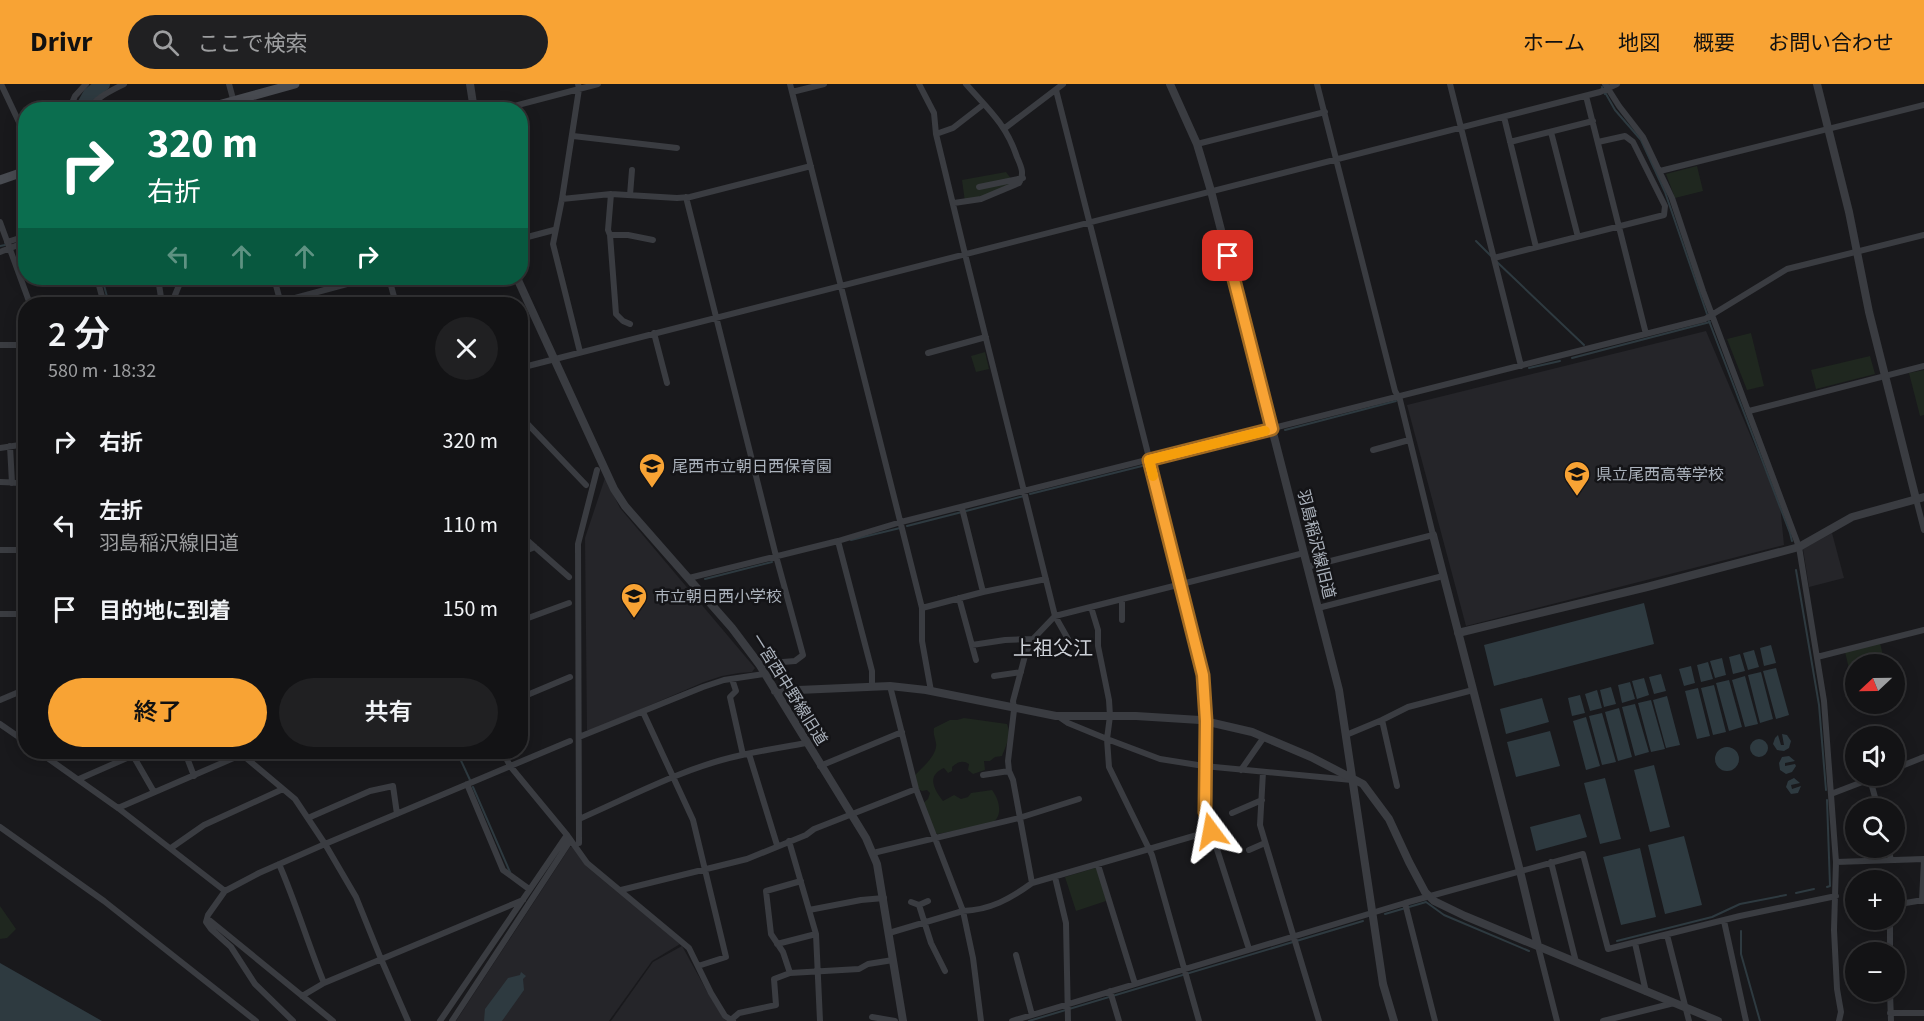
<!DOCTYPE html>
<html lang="ja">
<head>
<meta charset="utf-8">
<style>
	body { margin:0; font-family:"Source Sans 3","Noto Sans JP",sans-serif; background:#202022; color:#f1f3f6; height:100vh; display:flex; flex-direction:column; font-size:22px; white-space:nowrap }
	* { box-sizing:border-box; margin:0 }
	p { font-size:20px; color:#9d9ea0 }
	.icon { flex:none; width:33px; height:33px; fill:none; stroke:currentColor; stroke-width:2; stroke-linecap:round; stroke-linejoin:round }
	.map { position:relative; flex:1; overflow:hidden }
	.drawer { position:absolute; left:18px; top:213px; width:510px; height:462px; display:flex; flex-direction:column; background:#131315; border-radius:24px; box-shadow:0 3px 15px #0003,0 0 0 2px #323234 }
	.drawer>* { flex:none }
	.top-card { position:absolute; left:18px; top:18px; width:510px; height:183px; border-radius:24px; box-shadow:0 3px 15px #0003,0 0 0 2px #323234; background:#0b6e4f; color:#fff; overflow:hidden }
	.needle { width:39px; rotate:248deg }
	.buttons { position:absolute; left:1845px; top:570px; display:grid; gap:12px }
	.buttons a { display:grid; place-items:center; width:60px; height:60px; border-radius:50%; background:#131315; box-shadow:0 3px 15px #0003,0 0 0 2px #323234; font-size:30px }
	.pin { position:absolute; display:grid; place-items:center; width:51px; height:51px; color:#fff; margin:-26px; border-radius:12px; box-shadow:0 3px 9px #0006 }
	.me { position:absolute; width:66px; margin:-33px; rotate:347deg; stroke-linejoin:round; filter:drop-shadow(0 0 4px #0008) }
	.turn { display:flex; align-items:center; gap:21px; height:126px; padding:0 30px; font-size:27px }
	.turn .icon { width:78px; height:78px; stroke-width:2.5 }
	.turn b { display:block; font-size:42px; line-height:51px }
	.lanes { display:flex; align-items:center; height:57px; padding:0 30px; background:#0003; justify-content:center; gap:30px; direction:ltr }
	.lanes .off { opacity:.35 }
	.round { display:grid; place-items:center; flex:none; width:63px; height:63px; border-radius:32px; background:#202022 }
	.overview { display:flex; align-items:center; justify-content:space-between; height:102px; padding:0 30px }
	h1 { font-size:36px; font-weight:600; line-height:45px }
	.cta { display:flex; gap:12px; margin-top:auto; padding:12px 30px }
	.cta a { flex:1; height:69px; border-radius:36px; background:#f8a334; color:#111; font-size:24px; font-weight:600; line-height:69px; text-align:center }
	.cta a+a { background:#202022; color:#f1f3f6 }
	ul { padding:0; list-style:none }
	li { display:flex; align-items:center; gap:18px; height:84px; padding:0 30px }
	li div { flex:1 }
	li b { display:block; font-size:22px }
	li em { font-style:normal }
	header { display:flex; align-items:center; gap:36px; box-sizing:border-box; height:84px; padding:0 30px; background:#f8a334; color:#111 }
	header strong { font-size:28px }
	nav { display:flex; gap:33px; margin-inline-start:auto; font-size:21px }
	.search { width:420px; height:54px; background:#202022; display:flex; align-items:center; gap:15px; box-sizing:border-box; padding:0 21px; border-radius:33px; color:#9d9ea0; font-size:22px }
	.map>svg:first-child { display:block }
</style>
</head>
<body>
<header>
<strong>Drivr</strong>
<div class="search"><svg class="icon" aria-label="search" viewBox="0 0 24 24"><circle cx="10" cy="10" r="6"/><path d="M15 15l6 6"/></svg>ここで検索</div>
<nav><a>ホーム</a><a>地図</a><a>概要</a><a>お問い合わせ</a></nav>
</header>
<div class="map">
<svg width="1924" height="937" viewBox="0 0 1924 937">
	<rect width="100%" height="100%" fill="#19191c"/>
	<path fill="#252529" d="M1706,247l74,174 4,40 -318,81 -59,-221z
		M605,394l15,30 135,160 -3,4 -13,1 -17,3 -18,6 -114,49 -3,-1 -2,-192z
		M1832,449l12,45 -35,9 -6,-38z
		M570,763h2l14,19 94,78 -28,17 -43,60h-153z
		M682,862l26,47 16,26 5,2h-118l42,-59z"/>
	<path fill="#1f271f" d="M1697,82l6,25 -28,7 -9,-24z
		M1006,88l6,8 -6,10 -41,12 -3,-22z
		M1751,249l13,53 -17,4 -20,-51z
		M985,268l4,17 -13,3 -5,-16z
		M1870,272l5,18 -59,15 -5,-19z
		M1924,286v45l-4,1 -11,-43z
		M1880,559l5,21h-29l-1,29 -10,-41z
		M964,634l43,6c5,12 -1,21 -5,32l-7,1 -5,4h-6l1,9 -12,4 -5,-4 1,-6c-6,-4 -12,-2 -17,3v4l-4,2 -4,-5c-18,8 -10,21 -1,33l11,-6 7,4 7,-2 3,-4 21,-3c7,9 12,26 0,33l-54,11 -5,-2 -11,-28 6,-5 2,-6 -3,-3 -5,1 -4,-2 -4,-13c7,-7 24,-21 22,-33 -1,-6 -3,-8 -2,-15l16,-8h7z
		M1098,783l8,34 -30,10 -11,-34z
		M0,822l16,23 -9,9 -7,1z"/>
	<path fill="#2e3a40" d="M1644,519l10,41 -160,42 -10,-41z
		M1771,561l5,18 -12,3 -4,-18z
		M1754,566l5,17 -11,3 -5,-17z
		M1740,570l5,17 -12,3 -4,-17z
		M1722,574l4,17 -11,3 -5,-17z
		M1708,578l5,17 -12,3 -4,-17z
		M1691,582l4,17 -11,3 -5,-17z
		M1776,584l13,47 -13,4 -13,-48z
		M1761,588l12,47 -13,4 -12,-48z
		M1661,590l5,17 -12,3 -5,-17z
		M1745,592l13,48 -13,3 -13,-47z
		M1644,594l5,17 -12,4 -5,-18z
		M1729,596l13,47 -13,4 -13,-48z
		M1630,598l5,17 -13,4 -4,-18z
		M1714,601l12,47 -13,3 -12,-47z
		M1611,603l5,17 -12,3 -4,-17z
		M1698,604l12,48 -13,3 -12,-48z
		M1597,606l5,18 -12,3 -5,-17z
		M1580,611l5,18 -13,3 -4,-18z
		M1667,612l13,49 -14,3 -13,-48z
		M1542,614l7,24 -43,12 -6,-25z
		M1651,616l14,49 -14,3 -13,-49z
		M1635,620l14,48 -14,4 -13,-49z
		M1619,624l13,49 -14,4 -13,-49z
		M1602,629l14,49 -14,3 -13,-49z
		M1586,633l14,49 -14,4 -13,-49z
		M1550,647l10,35 -44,11 -9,-35z
		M1782,650l5,1 4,6 -2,7 -5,3 -7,-1 -4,-6 2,-6 3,-3 3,10h3z
		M1750 664a9 9 0 1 1 18 0a9 9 0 1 1-18 0Z
		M1715 675a12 12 0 1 1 24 0a12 12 0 1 1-24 0Z
		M1789,672l6,5 -10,2v3l10,-2 1,2 -4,6 -6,2 -6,-4 -1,-7 3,-6z
		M1654,681l16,62 -20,5 -16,-62z
		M1605,694l16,61 -21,5 -16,-61z
		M1794,694l6,5 -9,2 1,4 9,-3 -3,7 -7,1 -5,-7 2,-6z
		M1580,730l7,23 -51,14 -6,-24z
		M1684,752l18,69 -37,9 -17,-69z
		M1640,764l16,69 -35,8 -18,-68z
		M0,879l102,58h-102z
		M521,888l5,4 -3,3 1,11 -22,31h-18l1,-12 23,-31 12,-3z"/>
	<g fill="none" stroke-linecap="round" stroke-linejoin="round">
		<path stroke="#2e3a40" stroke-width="2" d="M1605,10l-3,-7 13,23 26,30 24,52 42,122
			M1476,157l15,15
			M0,162l5,-1
			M1497,178l87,83
			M102,194l7,26
			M1709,237l81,212 2,8
			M1572,274l138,-36
			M1529,284l31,-7
			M1285,346l111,-29
			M1156,378l109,-27
			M1030,410l116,-29
			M966,427l58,-15
			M907,442l55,-14
			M851,456l49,-12
			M1796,486l23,135 7,85
			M705,495l67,-17
			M457,668l13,28
			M473,703l37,85
			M1827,716l3,86 -3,1
			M1796,809l18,-4
			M1385,830l41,-12 18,13 85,36
			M1741,847v23l19,67
			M1617,857l95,-24 28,-13 46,-9
			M1029,937l334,-100"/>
		<path stroke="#2e3a40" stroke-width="14" d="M81,26l9,-16 13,-10"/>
		<path stroke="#3a3c41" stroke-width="6" d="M1,0l25,53
			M229,0l7,26
			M578,0l1,5 -17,110 -9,45 27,108
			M790,0l132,524v33l9,50
			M919,0l15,29 2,21 29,120 90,362 13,23
			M1450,0l71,282
			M1605,0l14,22 24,31 29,61 31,93 96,256 25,154 12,161 -2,68 3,59 4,23 -2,9
			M1056,6l148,585 2,46 -1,91 44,137
			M792,8l32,-8
			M1586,12l60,238
			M69,26l6,-14 11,-12
			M89,26c7,-13 22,-19 35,-26
			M499,26l99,-26
			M1504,33l32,130
			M1005,44l58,-44
			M1551,48l27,105
			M936,50l17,-6 31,-24
			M573,52l104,12
			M1510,58l83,-21
			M1197,60l128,-32
			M1660,87l264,-66
			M979,103l44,-9
			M611,110l-3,36 2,5h18l25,5
			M630,111l2,-25
			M686,113l90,359 27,99 -8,6 -36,3
			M562,115l49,-5 66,4 13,-1 121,-31
			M954,119l27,-4 38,-16c6,-9 2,-17 -2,-26 -11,-33 -29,-48 -51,-73
			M0,138l30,82
			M610,151l6,79 7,7 7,3
			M520,155l34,-9
			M7,158l19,-6
			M0,168l26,-10
			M1494,174l170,-43 1,-9 -32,-64 -8,-6 -27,6
			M97,194l7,26
			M158,194l4,26
			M274,194l7,26
			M326,194l3,10
			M389,194l7,26
			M173,216l9,-22
			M169,220l4,-4 100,4 96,-26
			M654,249l13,50
			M0,261h26
			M928,269l58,-16
			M520,284l1080,-276 17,-8
			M1749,327l175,-45
			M520,332l66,69
			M520,346l6,-8
			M10,362l2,37
			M0,364l26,-4
			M1373,366l36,-10
			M0,398l26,1
			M1916,415l8,31
			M962,424l21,84
			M520,450l49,43
			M838,457l34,130v15
			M0,466h26
			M520,469l15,-6
			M1307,483l126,-32 -33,-135 -5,-9 -78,-307
			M689,494l149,-37 63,-19 804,-203 82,-50 137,-34
			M959,514l17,62
			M1122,515v21
			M1091,523l7,23v16l11,54 1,16 -3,23 2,28 43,88 47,166
			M922,524l61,-16 63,-13
			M1318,524l125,-32
			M0,530h26
			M520,537l49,-18
			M972,561l33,-5 28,-1
			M1817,573l107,-27
			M994,592l27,-4
			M732,595l4,12 -6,6 13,58
			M890,602l26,103 47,122 10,47 8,63
			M520,614l50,-21
			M0,616l26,-11
			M643,628l50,108 33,137 -28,9
			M1058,632l10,7 39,16 53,20 44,7 148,14
			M1382,636l15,66
			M0,640l26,18
			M1346,651l36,-15 26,-13 65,-17
			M579,653l124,-50 21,-7 40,-6
			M39,668l79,56 107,83 -17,24 -2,7 5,7 20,18 24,37 38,37
			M131,668l23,40
			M181,668l5,3 8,21
			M239,668l56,47 30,45 31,53 25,62 27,62
			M503,668l7,14 57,69 20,28 102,85 22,45 14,23 8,5
			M749,670l28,91
			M820,682l82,-34
			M1894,685l30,-12
			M1241,686l23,-33
			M1263,688l-3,53 59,196
			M983,691l26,-4
			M79,695l48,-21
			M1870,695l8,29
			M467,700l36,86 26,19
			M1831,710l47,-18
			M118,724l118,-51 9,-5
			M1232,729l30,-13
			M308,734l62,-27 23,-5 4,28
			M579,735c53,-23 106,-52 163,-64 21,-5 43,-8 64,-12
			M0,743l104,74 152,120
			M789,757l27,93 4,87
			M579,759l-1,-299 19,-74
			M171,764l33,-23 79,-36
			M1888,764l3,12
			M1249,766l16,-7
			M873,769l146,-35 60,-19
			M1551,778l25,100
			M1836,778l88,-3
			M279,780c17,39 29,80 45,119
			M1098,781l37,119
			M1055,793l11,46 2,98
			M1032,799l-19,-103 -4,-9 -1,-10 6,-51 -1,-9 13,-49 7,-13 22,-23 249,-63
			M621,806l126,-31 59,-24 8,-6 102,-40
			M225,807l34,-18 66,-29 245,-103
			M1922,817l2,-41
			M911,818l8,3 9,-4
			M1405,819l30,118
			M919,821l12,38 14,28
			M1894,821l29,-5
			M809,826l52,-10 23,-2
			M208,835l125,102
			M1724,837l22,100
			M889,849l74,-22c27,-1 47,-12 69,-28l179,-52
			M1667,851l22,86
			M1635,859l11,49
			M777,860l39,-10
			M1538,862l19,75
			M1890,868v-32
			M1016,871l16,60
			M790,889l-7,-21 -12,-18 -5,-43 35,-10
			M1110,907l9,30
			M1890,908l1,29
			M302,912l22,-13 199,-83
			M1890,929h34
			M872,933l23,4
			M732,935l7,-6 37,-8 -2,-26 16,-6 69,-4 9,-5 25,-4
			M440,937l127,-186
			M452,937l118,-180
			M1012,937l393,-118 178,-49 25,95 132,-33 96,-20
			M1603,937l71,-18"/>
		<path stroke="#3a3c41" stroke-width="8" d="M470,0l4,26
			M1170,0l27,60 14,47 128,499 44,294 11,37
			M1817,0l32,128 20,100 47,187
			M517,194l97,211 11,17 107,122 27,36 107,174 11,26 26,157
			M1433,451l87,336 18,75
			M1458,549l189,-46 152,-40 53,-30 72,-20
			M775,607l115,-5 36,4 130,26h80l64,4 52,12 59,25 52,27 26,35 20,43 16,30 9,9 31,15 253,105"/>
		<path stroke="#484b51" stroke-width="9" d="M200,26l95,-26
			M0,96l26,-9"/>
	</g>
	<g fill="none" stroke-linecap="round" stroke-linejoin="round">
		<g stroke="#a16a22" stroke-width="15">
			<path id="route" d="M1211,747l-6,-19 1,-91 -3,-46 -54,-215 123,-31 -44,-173"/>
		</g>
		<use href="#route" stroke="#f8a334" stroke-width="10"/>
		<path stroke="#f59e0b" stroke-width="10" d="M1153,392l-4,-16 116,-29"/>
	</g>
	<defs>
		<g id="school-pin" transform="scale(1.35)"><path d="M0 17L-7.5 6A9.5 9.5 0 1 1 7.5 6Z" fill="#f8a334" stroke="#141417"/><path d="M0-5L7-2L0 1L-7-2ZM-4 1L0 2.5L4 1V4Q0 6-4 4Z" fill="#111"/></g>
	</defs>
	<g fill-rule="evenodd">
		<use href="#school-pin" x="652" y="382"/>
		<use href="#school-pin" x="1577" y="390"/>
		<use href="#school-pin" x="634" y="512"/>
	</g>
	<g text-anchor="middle" stroke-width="5" stroke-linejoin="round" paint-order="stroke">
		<g font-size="16" fill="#abb2bc" stroke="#141417" text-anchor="start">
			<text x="672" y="388">尾西市立朝日西保育園</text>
			<text x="1596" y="396">県立尾西高等学校</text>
			<text x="654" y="518">市立朝日西小学校</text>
		</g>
		<g font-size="16" fill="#abb2bc" stroke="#141417">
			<text transform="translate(1317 460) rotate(76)" y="6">羽島稲沢線旧道</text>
			<text transform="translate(790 605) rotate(58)" y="6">一宮西中野線旧道</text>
		</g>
		<g font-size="20" fill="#ccd0d7" stroke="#141417">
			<text x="1053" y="571">上祖父江</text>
		</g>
	</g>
</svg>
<div class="buttons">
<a><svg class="needle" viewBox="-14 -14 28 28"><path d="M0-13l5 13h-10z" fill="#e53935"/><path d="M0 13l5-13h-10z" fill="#9d9ea0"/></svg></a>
<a><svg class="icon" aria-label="sound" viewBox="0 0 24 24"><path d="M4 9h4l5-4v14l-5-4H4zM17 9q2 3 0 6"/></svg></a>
<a><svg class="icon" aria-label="search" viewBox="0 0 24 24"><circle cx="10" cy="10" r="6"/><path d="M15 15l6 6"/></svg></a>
<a>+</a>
<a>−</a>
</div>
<div class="pin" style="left:1228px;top:172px;background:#d93025"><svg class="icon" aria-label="arrive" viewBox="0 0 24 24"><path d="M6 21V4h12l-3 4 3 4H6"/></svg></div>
<svg class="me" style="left:1211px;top:747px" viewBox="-20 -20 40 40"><path d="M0-17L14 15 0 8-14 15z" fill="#f8a334" stroke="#fff" stroke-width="4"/></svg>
<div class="top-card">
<div class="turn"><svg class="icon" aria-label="right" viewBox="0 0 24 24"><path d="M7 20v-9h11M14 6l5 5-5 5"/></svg><div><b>320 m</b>右折</div></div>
<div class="lanes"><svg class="icon off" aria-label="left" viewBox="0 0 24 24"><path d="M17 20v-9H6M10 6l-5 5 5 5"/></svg><svg class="icon off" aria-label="ahead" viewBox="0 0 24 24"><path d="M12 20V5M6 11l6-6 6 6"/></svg><svg class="icon off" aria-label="ahead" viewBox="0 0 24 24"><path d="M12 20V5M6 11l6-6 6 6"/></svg><svg class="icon" aria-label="right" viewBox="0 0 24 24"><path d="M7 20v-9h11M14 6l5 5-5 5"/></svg></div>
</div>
<section class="drawer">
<div class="overview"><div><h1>2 分</h1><p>580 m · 18:32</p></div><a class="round"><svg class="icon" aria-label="close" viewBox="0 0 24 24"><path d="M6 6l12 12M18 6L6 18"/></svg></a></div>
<ul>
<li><svg class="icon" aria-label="right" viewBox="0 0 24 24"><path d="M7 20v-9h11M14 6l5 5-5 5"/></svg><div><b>右折</b></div><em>320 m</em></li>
<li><svg class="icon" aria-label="left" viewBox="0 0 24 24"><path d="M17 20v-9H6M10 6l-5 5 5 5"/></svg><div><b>左折</b><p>羽島稲沢線旧道</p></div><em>110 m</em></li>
<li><svg class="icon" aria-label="arrive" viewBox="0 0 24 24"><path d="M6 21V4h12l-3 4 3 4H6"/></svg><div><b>目的地に到着</b></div><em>150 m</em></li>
</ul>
<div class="cta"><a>終了</a><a>共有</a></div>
</section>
</div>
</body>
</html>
